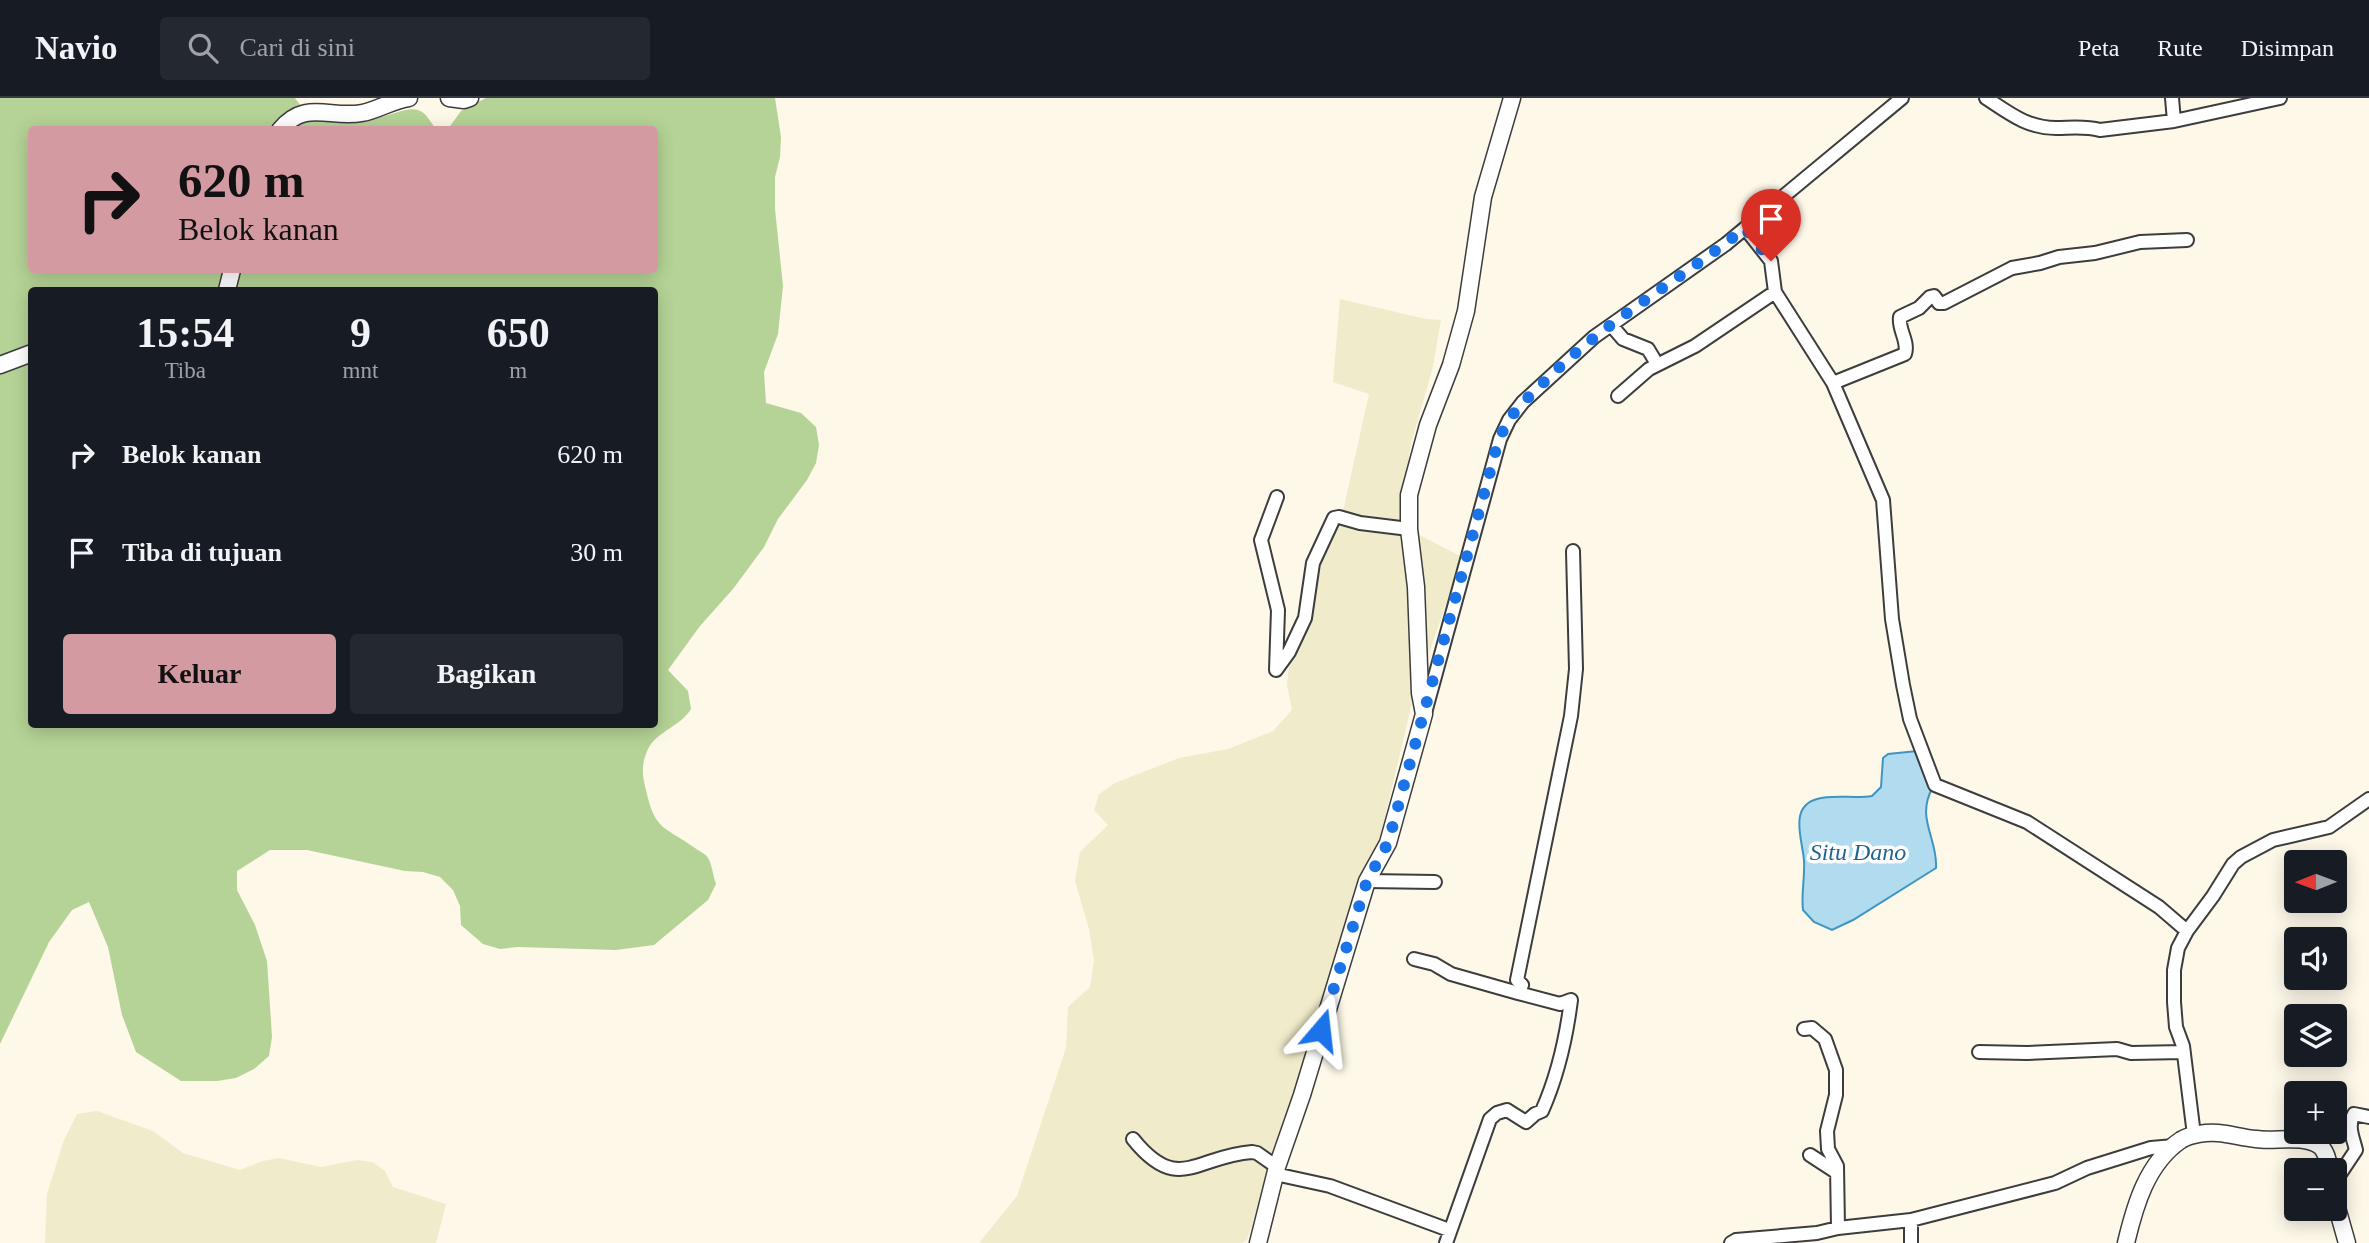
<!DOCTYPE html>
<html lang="id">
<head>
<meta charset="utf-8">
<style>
	body { margin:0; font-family:"Times New Roman",serif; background:#242831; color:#f1f3f6; height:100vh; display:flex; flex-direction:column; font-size:26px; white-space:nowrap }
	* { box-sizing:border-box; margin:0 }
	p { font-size:23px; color:#9ea1a6 }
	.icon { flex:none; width:38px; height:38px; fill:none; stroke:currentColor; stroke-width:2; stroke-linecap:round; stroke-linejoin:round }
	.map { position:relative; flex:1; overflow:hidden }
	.sheet { position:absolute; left:28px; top:189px; width:630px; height:441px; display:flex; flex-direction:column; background:#171b24; border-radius:7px; box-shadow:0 4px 18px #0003 }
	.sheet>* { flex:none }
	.top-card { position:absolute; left:28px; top:28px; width:630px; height:147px; border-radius:7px; box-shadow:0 4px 18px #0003; background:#d39aa2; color:#111; overflow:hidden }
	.needle { width:46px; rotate:269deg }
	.fabs { position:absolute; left:2284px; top:752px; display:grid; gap:14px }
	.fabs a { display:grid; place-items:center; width:63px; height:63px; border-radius:7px; background:#171b24; box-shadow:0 4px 18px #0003; font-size:35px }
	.pin { position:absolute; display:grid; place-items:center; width:60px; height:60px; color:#fff; margin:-72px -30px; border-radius:50% 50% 50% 0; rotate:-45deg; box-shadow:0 0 7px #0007 }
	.pin .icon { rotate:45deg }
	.me { position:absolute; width:77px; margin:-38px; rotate:17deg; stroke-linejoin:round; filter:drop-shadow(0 0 5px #0008) }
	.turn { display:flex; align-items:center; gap:24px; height:147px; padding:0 35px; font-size:32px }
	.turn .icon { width:91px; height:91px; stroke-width:2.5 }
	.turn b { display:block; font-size:49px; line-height:60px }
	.eta { display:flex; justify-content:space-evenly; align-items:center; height:119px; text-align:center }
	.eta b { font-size:42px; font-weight:800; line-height:49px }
	.button { display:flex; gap:14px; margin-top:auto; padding:14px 35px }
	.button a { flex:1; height:80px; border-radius:7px; background:#d39aa2; color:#111; font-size:28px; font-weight:800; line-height:80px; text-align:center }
	.button a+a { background:#242831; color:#f1f3f6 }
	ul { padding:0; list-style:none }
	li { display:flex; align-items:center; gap:21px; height:98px; padding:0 35px }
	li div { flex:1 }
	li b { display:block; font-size:26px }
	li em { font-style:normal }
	header { display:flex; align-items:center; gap:42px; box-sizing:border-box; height:98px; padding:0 35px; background:#171b24; border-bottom:2px solid #363941 }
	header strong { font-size:33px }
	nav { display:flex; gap:38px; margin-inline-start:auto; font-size:24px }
	.search { width:490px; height:63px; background:#242831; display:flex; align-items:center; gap:18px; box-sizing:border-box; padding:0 24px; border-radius:7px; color:#9ea1a6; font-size:26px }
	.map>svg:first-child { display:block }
</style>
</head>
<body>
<header>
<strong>Navio</strong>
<div class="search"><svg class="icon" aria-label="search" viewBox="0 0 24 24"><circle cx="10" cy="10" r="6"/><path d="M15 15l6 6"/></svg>Cari di sini</div>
<nav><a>Peta</a><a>Rute</a><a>Disimpan</a></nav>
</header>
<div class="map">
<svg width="2369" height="1145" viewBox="0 0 2369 1145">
	<rect width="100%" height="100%" fill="#fdf8e8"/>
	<path fill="#f0ebcb" d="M1340,201l86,20 15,1 -8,46 -23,82 -10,77 62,32 -50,146 -31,131 -36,88 -27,99 -71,219 -5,3h-263l38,-47 49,-148 2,-41 22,-20 4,-26 -5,-32 -14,-48 5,-29 28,-27 -14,-15 5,-16 16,-11 64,-25 49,-9 45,-18 19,-21 -5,-25 2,-20 22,-47 12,-63 21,-48 25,-113 -36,-12z
		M97,1013l56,20 30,22 57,17 23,-9 16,-3 42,9 36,-7 15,2 13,9 8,16 53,17 -10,39h-391l2,-49 17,-54 13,-26z"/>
	<path fill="#b5d396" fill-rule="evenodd" d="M0,0h295c15,25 61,22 86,19 11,-2 26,-10 37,-7 8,2 13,13 18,19l-404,1v140h622v-140l-206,-1 13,-18 25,-13h289l6,39 -1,20 -5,20v32l8,77 -5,48 -14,38 2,31 35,10 15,14 3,18 -3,18 -9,17 -29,39 -14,28 -31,42 -33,37 -32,44 20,21 3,18c-10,17 -34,22 -43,40 -7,15 -6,26 -2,41 9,41 18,36 49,58 4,3 11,6 13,10 4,6 5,18 8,26l-8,16 -54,45 -38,5 -98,-3 -18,2 -17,-5 -22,-19 -1,-19 -7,-16 -13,-13 -17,-5 -18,-1 -98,-21h-37l-33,21v19l18,35 12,36 5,76 -3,19 -15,13 -18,9 -19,3h-36l-45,-29 -14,-37 -14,-68 -19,-45 -17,8 -23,32 -49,102zM32,192h622v434h-622z"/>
	<path fill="#b1dcf0" stroke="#3e95c2" stroke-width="2" d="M1917,653l16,36c-18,31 5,51 3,81l-83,52 -21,10 -18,-8 -11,-12c-2,-16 2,-32 1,-49 -1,-20 -16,-54 13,-62 17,-5 37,0 55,-3l9,-9 2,-29 5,-4z"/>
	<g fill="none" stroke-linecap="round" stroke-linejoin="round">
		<g stroke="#3d3d3d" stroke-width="16">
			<path id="minor" d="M1986,0c23,15 41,30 70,30 15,0 29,-2 44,2l74,-9 106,-23
				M2172,0l2,23
				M1745,130l26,33 4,31 58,91 50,117 9,119 11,66 7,34 25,66 92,37 132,85 28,24
				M1611,227l12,14 25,10 9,15
				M1833,285l72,-29c4,-13 -7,-24 -5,-37l19,-9 11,-11 4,-1 5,7h5l68,-35 28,-5 19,-6 36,-4 45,-11 47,-2
				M1618,298l31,-27 46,-23 80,-54
				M1277,399l-16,43 17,70 -2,60 13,-18 16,-34 8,-55 21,-45 5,-1 21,6 49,6
				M1425,615l75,-274 9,-19 14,-18 71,-65 132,-93 176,-146
				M1367,783l68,1
				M1414,861l20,5 17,10 67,19
				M1804,931l8,-1 13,11 11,31v25l-9,36 1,18 9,17 1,62
				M1979,954l48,1 90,-4 14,4 52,-1
				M2194,1037l-11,-89 -7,-19 -2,-25v-32l4,-22 9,-17 26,-35 20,-32 8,-7 32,-17 56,-13 40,-28
				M1133,1041c45,56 63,17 119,13l5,1 20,14
				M1810,1057l26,17
				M1275,1076l55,12 119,44
				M2334,1085l22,-33c-3,-13 -9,-23 -2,-36l15,3
				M1911,1122v23
				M1446,1145l44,-124 7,-6 10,-3 19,12 9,-8 7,-3c16,-36 24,-71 29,-111l-11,4 -42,-11 4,-8 -5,-5 54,-264 5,-47 -3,-118
				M1731,1145l5,-3 81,-7 21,-5 73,-8 144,-37 32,-15 64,-20 23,-2"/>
		</g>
		<g stroke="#3d3d3d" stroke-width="19">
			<path id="tertiary" d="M449,0l15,2 6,-2
				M280,32c25,-31 50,-11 82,-17 16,-3 31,-13 47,-15
				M227,192l5,-20
				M0,267l32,-12
				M2334,1099l13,46
				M1258,1145l19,-76 25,-72 65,-214 21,-38 36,-129 -4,-21 -4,-106 -7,-58v-34l19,-70 23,-60 15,-54 17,-114 29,-99
				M2126,1145c9,-38 21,-80 55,-103 10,-6 26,-8 37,-7 13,1 25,5 38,6 19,3 47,-5 64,7 7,6 8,16 10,25"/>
		</g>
		<use href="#minor" stroke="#fff" stroke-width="12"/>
		<use href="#tertiary" stroke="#fff" stroke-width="16"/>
	</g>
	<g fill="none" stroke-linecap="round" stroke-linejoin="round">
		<path stroke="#1a73e8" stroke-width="12" stroke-dasharray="0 21.6" d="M1321,932l46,-149 21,-38 96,-349c7,-23 11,-50 23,-71 9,-15 23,-27 36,-40 60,-61 136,-102 202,-155l26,33"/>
	</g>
	<g text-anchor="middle" stroke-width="7" stroke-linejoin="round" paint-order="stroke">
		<g font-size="24" font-style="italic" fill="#1e6590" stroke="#fff">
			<text x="1858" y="762">Situ Dano</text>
		</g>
	</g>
</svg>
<div class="fabs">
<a><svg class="needle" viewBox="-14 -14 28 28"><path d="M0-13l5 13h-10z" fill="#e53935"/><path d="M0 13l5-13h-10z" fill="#9ea1a6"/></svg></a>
<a><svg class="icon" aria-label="sound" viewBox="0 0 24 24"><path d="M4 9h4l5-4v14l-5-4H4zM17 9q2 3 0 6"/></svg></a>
<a><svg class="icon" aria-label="layers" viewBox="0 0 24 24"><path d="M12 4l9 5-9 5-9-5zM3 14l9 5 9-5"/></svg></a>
<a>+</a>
<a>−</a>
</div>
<div class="pin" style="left:1771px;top:163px;background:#d93025"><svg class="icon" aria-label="arrive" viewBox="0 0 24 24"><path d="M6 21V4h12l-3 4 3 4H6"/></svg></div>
<svg class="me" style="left:1321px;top:932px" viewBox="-20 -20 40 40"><path d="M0-17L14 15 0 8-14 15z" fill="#1a73e8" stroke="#fff" stroke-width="4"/></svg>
<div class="top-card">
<div class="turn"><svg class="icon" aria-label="right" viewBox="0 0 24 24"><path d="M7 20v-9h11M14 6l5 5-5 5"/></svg><div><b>620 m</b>Belok kanan</div></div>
</div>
<section class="sheet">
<div class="eta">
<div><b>15:54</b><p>Tiba</p></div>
<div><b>9</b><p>mnt</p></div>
<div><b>650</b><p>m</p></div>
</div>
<ul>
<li><svg class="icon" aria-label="right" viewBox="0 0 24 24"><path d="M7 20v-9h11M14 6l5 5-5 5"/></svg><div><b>Belok kanan</b></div><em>620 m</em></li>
<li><svg class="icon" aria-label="arrive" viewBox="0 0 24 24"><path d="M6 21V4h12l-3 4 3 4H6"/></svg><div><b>Tiba di tujuan</b></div><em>30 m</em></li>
</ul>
<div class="button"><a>Keluar</a><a>Bagikan</a></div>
</section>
</div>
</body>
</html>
